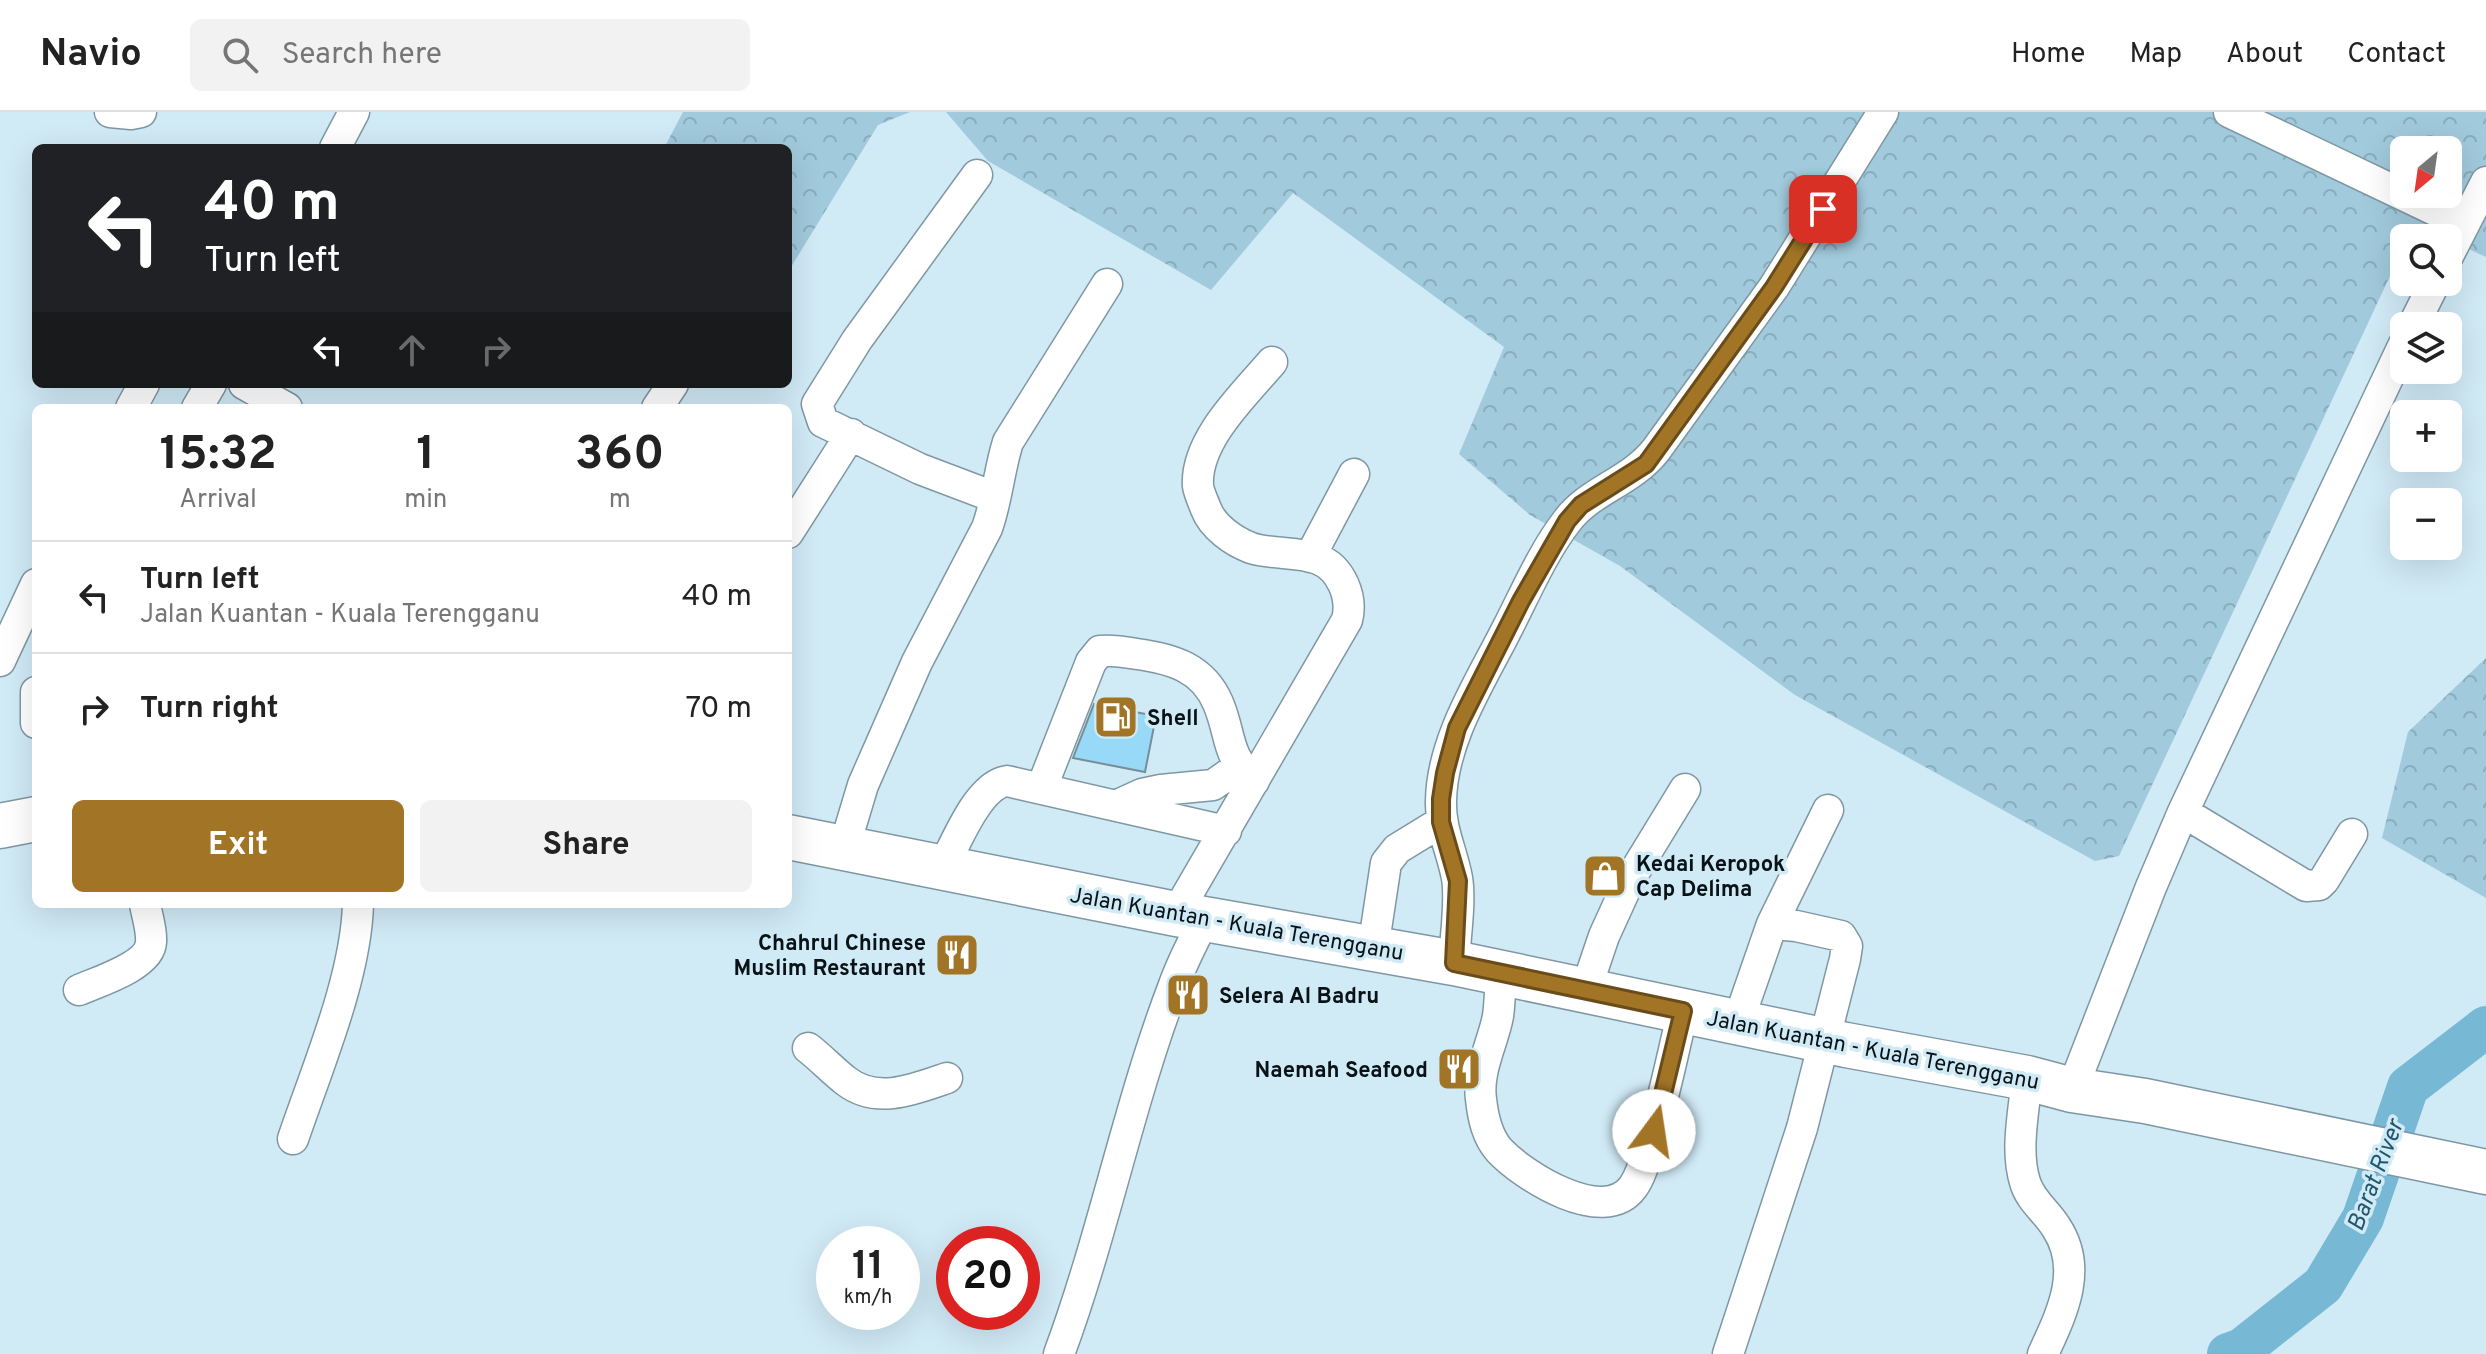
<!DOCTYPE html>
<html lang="en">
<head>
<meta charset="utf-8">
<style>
	body { margin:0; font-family:Overpass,sans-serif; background:#f2f2f2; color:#222; height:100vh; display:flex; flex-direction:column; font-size:30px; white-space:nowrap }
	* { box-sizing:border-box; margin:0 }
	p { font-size:26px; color:#767676 }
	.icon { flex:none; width:44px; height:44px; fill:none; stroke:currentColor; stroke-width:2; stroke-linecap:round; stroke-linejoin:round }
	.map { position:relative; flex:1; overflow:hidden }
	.panel { position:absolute; left:32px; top:292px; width:760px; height:504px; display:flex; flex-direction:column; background:#fff; border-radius:12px; box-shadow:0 8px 32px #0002 }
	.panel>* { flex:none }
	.hud { position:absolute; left:32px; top:32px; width:760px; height:244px; border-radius:12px; box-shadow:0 8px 32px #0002; background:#202124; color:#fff; overflow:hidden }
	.needle { width:52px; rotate:209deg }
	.buttons { position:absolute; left:2390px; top:24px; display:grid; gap:16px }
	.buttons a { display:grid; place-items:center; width:72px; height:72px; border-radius:12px; background:#fff; box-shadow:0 8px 32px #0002; font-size:40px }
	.speed { position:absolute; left:816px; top:1114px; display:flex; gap:16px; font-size:40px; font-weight:700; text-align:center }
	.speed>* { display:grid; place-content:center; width:104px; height:104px; border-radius:50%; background:#fff; box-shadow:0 8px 32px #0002; line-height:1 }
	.speed small { font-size:20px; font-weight:400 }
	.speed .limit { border:12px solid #d22; background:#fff; color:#111 }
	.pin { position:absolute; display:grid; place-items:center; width:68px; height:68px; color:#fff; margin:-34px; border-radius:16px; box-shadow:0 4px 12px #0006 }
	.me { position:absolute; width:88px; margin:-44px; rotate:14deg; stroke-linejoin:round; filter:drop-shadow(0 0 6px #0008) }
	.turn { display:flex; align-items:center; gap:28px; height:168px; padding:0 40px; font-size:36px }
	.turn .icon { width:104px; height:104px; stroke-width:2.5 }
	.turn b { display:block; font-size:56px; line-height:68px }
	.lanes { display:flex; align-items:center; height:76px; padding:0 40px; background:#0003; justify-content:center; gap:40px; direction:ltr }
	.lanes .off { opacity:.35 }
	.eta { display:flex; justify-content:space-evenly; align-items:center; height:136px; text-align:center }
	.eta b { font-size:48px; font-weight:700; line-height:56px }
	.primary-button { display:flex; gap:16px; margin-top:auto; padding:16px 40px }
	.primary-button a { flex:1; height:92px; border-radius:12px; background:#a27526; color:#fff; font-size:32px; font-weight:700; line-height:92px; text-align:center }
	.primary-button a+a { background:#f2f2f2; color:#222 }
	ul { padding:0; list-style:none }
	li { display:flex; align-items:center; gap:24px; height:112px; padding:0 40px; border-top:2px solid #e0e0e0 }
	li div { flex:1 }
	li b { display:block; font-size:30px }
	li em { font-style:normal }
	header { display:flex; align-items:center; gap:48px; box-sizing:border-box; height:112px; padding:0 40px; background:#fff; border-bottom:2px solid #e0e0e0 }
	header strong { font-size:38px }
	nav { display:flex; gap:44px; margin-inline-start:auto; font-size:28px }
	.search { width:560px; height:72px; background:#f2f2f2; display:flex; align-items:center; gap:20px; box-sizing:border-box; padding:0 28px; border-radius:12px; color:#767676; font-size:30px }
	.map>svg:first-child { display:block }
</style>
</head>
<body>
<header>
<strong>Navio</strong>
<div class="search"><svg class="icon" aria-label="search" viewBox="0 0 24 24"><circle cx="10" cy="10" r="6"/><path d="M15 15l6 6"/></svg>Search here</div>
<nav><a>Home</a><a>Map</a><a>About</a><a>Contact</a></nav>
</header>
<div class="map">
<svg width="2486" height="1242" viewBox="0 0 2486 1242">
	<defs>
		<pattern id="forest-crowns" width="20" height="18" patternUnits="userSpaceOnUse" patternTransform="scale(2)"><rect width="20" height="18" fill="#a1cadc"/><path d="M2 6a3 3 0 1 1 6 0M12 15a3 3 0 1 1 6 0" fill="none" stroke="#89acbc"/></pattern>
	</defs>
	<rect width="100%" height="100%" fill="#d0eaf6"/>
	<path fill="url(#forest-crowns)" fill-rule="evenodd" d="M683,0h227l-32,13 -90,147v-124h-124z
		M946,0h1540v145l-71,-33 -7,14h-4v8l-285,610 -24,5 -300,-166 -175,-129 -90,-51 -71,-61 45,-107 -211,-154 -82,97 -223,-129zM2404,38h44v44h-44z
		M2486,546v240l-104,-60 26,-106z"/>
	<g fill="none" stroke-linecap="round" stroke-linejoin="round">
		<path stroke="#77b8d5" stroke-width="42" d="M2228,1242l14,-5 81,-64 40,-67 45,-131 78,-60"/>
	</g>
	<path fill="#97d9f6" stroke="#768e99" stroke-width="2" d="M1094,592l62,12 -11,56 -72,-14z"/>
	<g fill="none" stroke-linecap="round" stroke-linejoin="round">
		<g stroke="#7f97a3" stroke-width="33">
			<path id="minor" d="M110,0l21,2 10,-2
				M2229,0l235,112
				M335,36l19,-36
				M977,63l-120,165 -40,64 6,18 97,47 74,28
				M2448,144l38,-74
				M2413,214l22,-44
				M244,272l43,24
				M131,296l13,-24
				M197,296l14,-24
				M657,296l16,-24
				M788,421l63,-99
				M1310,445l44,-83
				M0,549l36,-77
				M36,580v31
				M1042,675l49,-125 9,-11c13,-1 25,1 37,3 36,5 66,14 81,49 14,33 7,51 36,78
				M1118,693l24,-11 19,-4 52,-5 26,-18
				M2183,700l123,74 13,-1 5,-5 28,-46
				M844,736l19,-63 54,-123 70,-134c10,-27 12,-58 21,-86l99,-158
				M943,755c13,-24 35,-82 64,-86l219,50
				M1176,802l171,-294c6,-23 -6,-52 -29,-61 -21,-8 -45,-4 -67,-11 -18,-7 -38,-21 -45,-39 -3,-8 -7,-16 -8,-23 -3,-46 47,-92 74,-124
				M1772,812l56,-114
				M1373,837l13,-86 11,-14 44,-27
				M1454,851c1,-25 7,-61 3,-85 -5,-27 -17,-49 -16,-77 1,-62 40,-120 67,-174 18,-35 35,-75 59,-106 23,-31 64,-39 89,-71l118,-163 109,-175
				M1501,862c-1,14 -1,28 -3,42 -5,27 -21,55 -17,83 2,19 6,37 18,51 24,26 105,77 134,37 8,-11 12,-27 16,-40 14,-44 23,-90 34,-136
				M79,878c18,-8 71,-24 72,-48 1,-12 -4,-26 -6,-38
				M1585,880l19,-56 26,-57 55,-90
				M808,936c13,10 25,23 38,33 31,24 69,8 101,-3
				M2027,966c-3,33 -12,72 -2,104 5,18 21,29 31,45 28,42 6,86 -13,127
				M2072,978l79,-203 32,-75 221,-468
				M293,1027c24,-71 63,-161 65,-235
				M1059,1242c45,-121 69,-249 115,-369 8,-23 20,-45 31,-67
				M1728,1242l74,-226 43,-169 2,-13 -6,-10 -45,-10 -24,-2 -34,98"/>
		</g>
		<g stroke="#7f97a3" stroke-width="47">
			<path id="highway" d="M0,714l36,-7
				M788,725l388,77 278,49 392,82 181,33 45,12 73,11 341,71"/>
		</g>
		<use href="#minor" stroke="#fff" stroke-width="30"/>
		<use href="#highway" stroke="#fff" stroke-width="44"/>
	</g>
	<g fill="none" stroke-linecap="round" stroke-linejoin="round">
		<g stroke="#694c19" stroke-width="20">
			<path id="route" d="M1654,1019l29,-120 -229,-48 4,-82 -17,-59v-23l4,-26 12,-45 64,-127 46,-80 14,-16 65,-41 128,-177 49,-78"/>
		</g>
		<use href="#route" stroke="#a27526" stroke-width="14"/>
	</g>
	<defs>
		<g id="fuel-square" transform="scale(2.3)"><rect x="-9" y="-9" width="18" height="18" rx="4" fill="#a27526" stroke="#d0eaf6"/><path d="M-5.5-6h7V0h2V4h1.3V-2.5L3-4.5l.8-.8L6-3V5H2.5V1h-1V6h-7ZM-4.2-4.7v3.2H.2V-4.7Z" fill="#fff"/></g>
		<g id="shop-square" transform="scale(2.3)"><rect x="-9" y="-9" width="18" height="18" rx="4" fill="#a27526" stroke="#d0eaf6"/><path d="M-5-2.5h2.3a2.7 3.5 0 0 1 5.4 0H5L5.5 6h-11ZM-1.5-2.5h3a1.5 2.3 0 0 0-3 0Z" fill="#fff"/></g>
		<g id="restaurant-square" transform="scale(2.3)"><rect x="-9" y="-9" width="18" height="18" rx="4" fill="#a27526" stroke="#d0eaf6"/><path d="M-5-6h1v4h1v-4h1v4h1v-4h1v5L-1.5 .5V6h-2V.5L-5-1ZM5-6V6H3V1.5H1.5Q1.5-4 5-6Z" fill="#fff"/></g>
	</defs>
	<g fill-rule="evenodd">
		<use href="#fuel-square" x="1116" y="605"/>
		<use href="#shop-square" x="1605" y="764"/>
		<use href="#restaurant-square" x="957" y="843"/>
		<use href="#restaurant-square" x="1188" y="883"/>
		<use href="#restaurant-square" x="1459" y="957"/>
	</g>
	<g text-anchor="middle" stroke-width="7" stroke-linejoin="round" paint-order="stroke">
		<g font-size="22" font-weight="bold" fill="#091216" stroke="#d0eaf6" text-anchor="start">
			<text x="1147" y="613">Shell</text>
			<text x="1636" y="759">Kedai Keropok<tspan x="1636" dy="25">Cap Delima</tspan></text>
			<text x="926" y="838" text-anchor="end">Chahrul Chinese<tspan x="926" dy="25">Muslim Restaurant</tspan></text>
			<text x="1219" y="891">Selera Al Badru</text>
			<text x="1428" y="965" text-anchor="end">Naemah Seafood</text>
		</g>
		<g font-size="22" fill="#091216" stroke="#d0eaf6">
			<text transform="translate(1237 811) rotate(10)" y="8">Jalan Kuantan - Kuala Terengganu</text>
			<text transform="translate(1873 937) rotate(11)" y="8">Jalan Kuantan - Kuala Terengganu</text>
		</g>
		<g font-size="24" font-style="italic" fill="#22576b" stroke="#d0eaf6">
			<text transform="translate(2375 1063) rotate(-69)" y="8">Barat River</text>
		</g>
	</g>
</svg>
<div class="buttons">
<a><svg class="needle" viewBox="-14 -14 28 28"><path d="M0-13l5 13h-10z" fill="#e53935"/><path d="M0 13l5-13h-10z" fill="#767676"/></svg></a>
<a><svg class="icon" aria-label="search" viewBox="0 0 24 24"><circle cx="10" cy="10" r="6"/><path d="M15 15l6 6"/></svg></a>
<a><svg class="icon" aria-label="layers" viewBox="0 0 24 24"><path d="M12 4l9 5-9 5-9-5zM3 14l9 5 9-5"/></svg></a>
<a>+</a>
<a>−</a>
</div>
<div class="speed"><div>11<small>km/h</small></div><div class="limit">20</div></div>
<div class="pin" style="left:1823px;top:97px;background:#d93025"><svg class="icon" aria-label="arrive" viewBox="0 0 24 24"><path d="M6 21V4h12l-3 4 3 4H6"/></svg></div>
<svg class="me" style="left:1654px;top:1019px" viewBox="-20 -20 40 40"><circle r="19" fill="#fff"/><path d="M0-13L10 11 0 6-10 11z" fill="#a27526"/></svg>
<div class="hud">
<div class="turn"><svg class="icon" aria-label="left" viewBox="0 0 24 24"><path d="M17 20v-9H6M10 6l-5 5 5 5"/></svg><div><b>40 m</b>Turn left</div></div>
<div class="lanes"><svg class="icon" aria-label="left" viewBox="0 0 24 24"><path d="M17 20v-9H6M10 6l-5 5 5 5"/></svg><svg class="icon off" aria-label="ahead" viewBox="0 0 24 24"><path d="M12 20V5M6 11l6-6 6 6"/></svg><svg class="icon off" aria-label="right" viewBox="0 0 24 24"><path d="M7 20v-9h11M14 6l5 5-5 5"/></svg></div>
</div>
<section class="panel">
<div class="eta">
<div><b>15:32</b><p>Arrival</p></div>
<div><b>1</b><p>min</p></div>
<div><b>360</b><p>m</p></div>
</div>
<ul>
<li><svg class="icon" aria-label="left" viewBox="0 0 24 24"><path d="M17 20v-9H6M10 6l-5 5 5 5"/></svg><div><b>Turn left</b><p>Jalan Kuantan - Kuala Terengganu</p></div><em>40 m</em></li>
<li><svg class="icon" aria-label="right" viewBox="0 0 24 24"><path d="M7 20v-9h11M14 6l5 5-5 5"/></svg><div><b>Turn right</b></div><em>70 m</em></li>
</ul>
<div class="primary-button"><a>Exit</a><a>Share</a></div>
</section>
</div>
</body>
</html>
